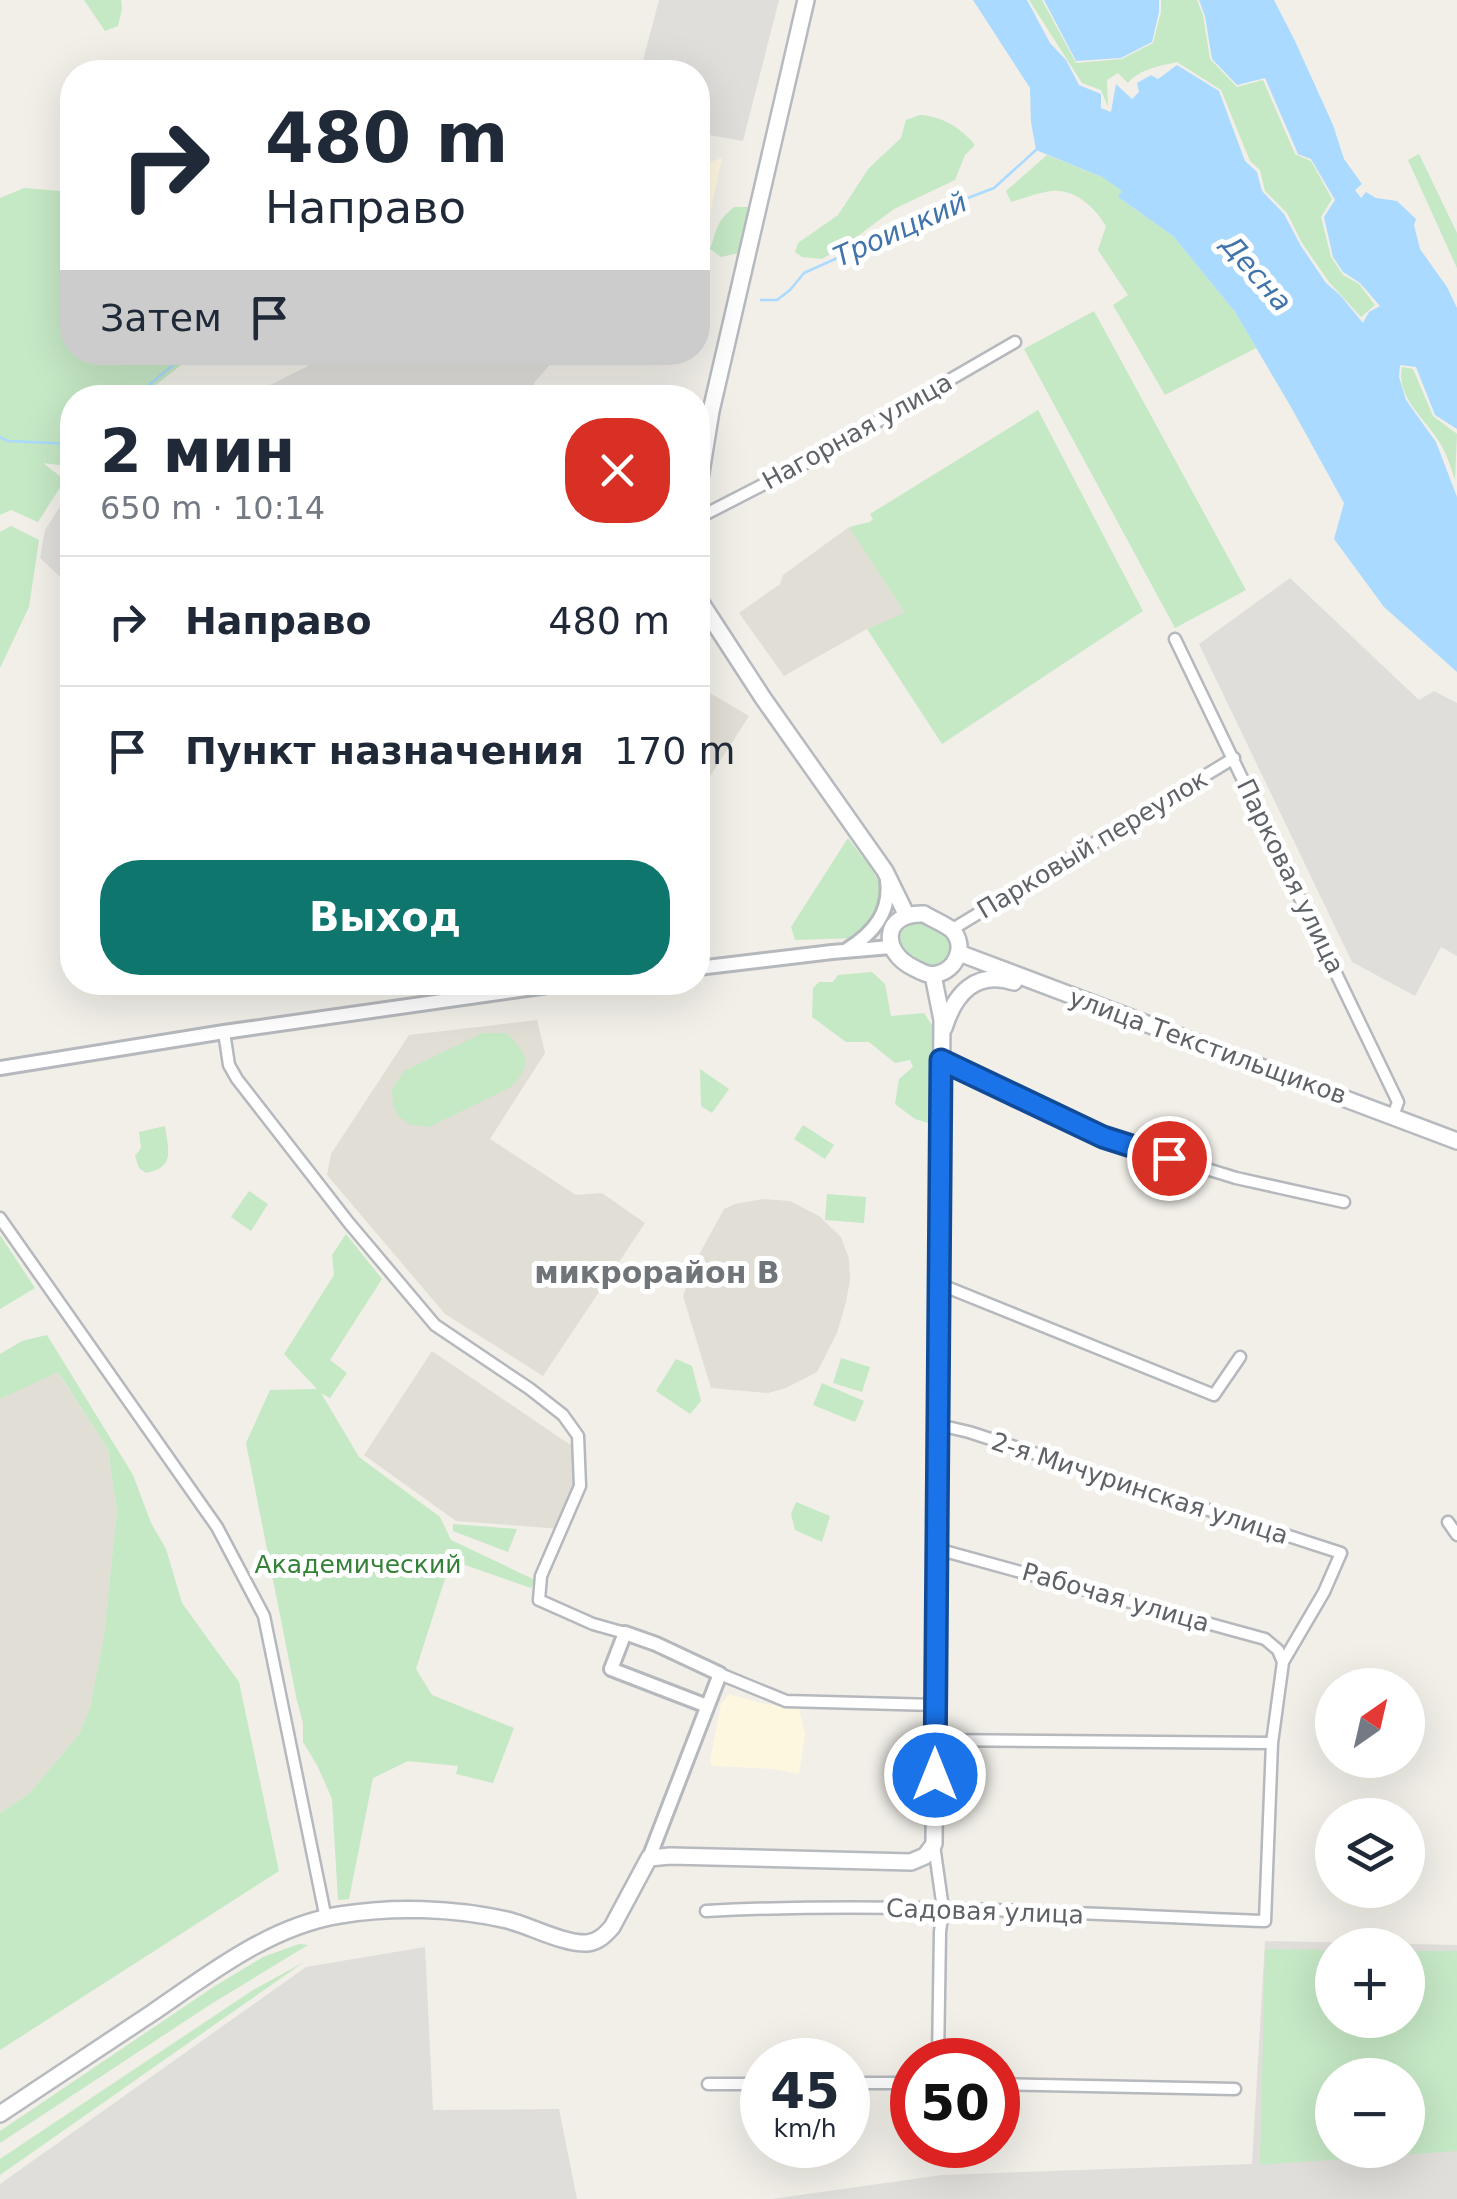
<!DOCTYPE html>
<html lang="ru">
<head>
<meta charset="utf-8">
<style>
	body { margin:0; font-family:"DejaVu Sans",sans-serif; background:#f6f6f7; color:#1f2937; height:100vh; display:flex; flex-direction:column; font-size:38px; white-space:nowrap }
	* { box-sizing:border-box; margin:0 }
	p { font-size:32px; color:#747a83 }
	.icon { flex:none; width:55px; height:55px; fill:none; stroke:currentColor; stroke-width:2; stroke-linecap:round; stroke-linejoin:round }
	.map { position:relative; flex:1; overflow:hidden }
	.side { position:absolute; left:60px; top:385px; width:650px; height:610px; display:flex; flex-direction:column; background:#fff; border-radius:40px; box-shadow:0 10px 40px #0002 }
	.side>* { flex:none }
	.guide { position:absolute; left:60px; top:60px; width:650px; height:305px; border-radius:40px; box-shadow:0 10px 40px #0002; background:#fff; color:#1f2937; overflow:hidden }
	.needle { width:65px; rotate:34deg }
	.buttons { position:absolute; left:1315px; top:1668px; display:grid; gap:20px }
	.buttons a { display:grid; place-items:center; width:110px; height:110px; border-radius:50%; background:#fff; box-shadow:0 10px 40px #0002; font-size:50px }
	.speed { position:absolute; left:740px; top:2038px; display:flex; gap:20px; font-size:50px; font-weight:700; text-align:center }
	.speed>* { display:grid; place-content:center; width:130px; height:130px; border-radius:50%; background:#fff; box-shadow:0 10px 40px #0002; line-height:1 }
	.speed small { font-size:25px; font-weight:400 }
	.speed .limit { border:15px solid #d22; background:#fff; color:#111 }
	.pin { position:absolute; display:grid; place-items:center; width:85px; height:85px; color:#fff; margin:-42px; border:5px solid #fff; border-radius:50%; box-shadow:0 2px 10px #0007 }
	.me { position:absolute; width:110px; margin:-55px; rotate:0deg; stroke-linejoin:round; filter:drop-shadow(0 0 8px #0008) }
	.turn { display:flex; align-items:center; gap:35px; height:210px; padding:0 40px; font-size:45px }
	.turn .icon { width:130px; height:130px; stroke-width:2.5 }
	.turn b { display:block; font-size:70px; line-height:85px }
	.then { display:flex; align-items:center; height:95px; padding:0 40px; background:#0003; gap:20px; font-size:38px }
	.round { display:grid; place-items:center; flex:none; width:105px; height:105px; border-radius:40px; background:#f6f6f7 }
	.headline { display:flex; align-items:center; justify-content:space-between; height:170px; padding:0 40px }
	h1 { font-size:60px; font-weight:700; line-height:75px }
	.primary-button { display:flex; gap:20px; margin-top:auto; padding:20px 40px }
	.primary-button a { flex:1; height:115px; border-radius:40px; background:#0f766e; color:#fff; font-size:40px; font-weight:700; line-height:115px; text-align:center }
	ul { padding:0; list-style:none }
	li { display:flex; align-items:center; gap:30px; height:130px; padding:0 40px; border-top:2px solid #e0e1e3 }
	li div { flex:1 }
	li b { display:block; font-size:38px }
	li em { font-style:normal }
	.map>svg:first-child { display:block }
</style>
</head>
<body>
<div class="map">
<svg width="1457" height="2199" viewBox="0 0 1457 2199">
	<rect width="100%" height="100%" fill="#f1efe8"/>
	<path fill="#fef7e0" d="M722,158l-23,106h-1v-98z
		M729,1694l31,9 39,6 6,25 -6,40 -26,-5 -61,-3 -2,-5 11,-57z"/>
	<path fill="#e0deda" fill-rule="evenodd" d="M659,0h120l-36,141 -45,-8v-61h-58z
		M336,352h224v1l-26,30v14h-277l13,-12z
		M72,488v100l-32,-30 5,-28z
		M1290,578l129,122 15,-9 23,12v253l-16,-9 -26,49 -63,-34 -153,-318z
		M1265,1941l192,4v254h-685l170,-24 310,-11zM1332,1945h76v75h-76zM1332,2075h76v75h-76z
		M425,1947l8,163 126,-1 18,90h-577v-15l306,-217z"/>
	<path fill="#e1ded6" d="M849,527l57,87 -39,15 -83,47 -45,-63 41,-29 3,-9z
		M698,686l51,30 -51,79z
		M537,1020l8,33 -55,86 86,56 26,-2 43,30 -102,153 -98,-62 -118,-139 4,-21 78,-119z
		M763,1199l27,2 29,15 22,21 8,22 1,21 -4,22 -9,31 -20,39 -31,16 -18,5 -57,-5 -28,-92 12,-34 29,-53 11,-5z
		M432,1351l140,95 4,45 -14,38 -106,-8 -92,-66z
		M57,1371l51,78 9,62 -13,125 -14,71 -11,27 -49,59 -30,20v-414z"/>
	<path fill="#c5e8c5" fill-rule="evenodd" d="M84,0h37l1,9 -4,17 -13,5z
		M1029,0h13l34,63 46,-4 31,-16 8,-31v-12h36l6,15 7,44 27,28 26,-7 32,74 16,7 21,38 -11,18 10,40 12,18 16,9 16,21 -14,12 -32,-35 -27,-39 -15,-30 -22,-22 -5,-21 -10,-9 -29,-71 -44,-28c-17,4 -38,7 -49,21l-10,-10 -11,7 1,27 -7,-17 -19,-7z
		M920,115c22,1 41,13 55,30l-10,10 -10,25 -61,29 -47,35 -25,15 -20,-2 -7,-5 3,-9 40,-28 31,-47 32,-30 5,-18z
		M1419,154l38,79v35l-49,-108z
		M1047,155l55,22 21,14 -5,6 55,39 62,76 21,36 -91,47 -52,-90 15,-10 -30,-45 8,-24c-11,-18 -30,-37 -54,-35 -13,1 -29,8 -41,11l-5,-11z
		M24,188l48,4v160l124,1 -55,44 -69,1v64l-5,4 -24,-3 22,17 -27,42 -27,-12 -11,5v-317z
		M734,207h18l-9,45 -22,5 -11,-8c8,-21 5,-26 24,-42z
		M1094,311l152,279 -71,38 -151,-279z
		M1402,367l11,2 20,47 24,18 -2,46c-4,-12 -8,-26 -15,-37 -15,-25 -44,-45 -38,-76z
		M1038,410l105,201 -201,133 -75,-115 38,-16 -56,-86 21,-5 3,-3 -3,-5z
		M11,526l28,14 -10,67 -29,61v-136z
		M848,838c31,43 55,56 8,100l-61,2 -4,-13z
		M919,920c27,11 49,27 16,49l-24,-9 -13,-13c-1,-17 5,-22 21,-27z
		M872,972l13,12 6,32 33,-3 12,18 -1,94 -20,-6 -20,-15 4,-25 14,-12 -3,-7 -15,3 -26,-21h-23l-34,-25 1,-29 6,-6h14l5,-7z
		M483,1033h23c22,20 28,33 3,55l-80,39 -18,-2 -13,-9 -5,-11 -1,-16 12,-18z
		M700,1069l29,20 -17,24 -11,-7z
		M803,1125l31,20 -9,14 -31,-20z
		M165,1126c3,23 11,42 -19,47l-7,-5 -4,-12 6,-8 -2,-16z
		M249,1191l19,13 -17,27 -20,-14z
		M827,1194l39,3 -2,26 -39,-3z
		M346,1234l36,45 -52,81 17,13 -17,25 -9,-5 38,64 81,60 11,23 84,40 -4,8 -80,-28 -35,109 16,26 82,33 -21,55 -37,-9 2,-8 -50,-5 -35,17 -24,121 -11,1 -6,-101 -14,-32 -15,-25v-19l-6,-22 -51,-258 24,-53 47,-1 -33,-35 50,-79 -2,-20z
		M0,1235l35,53 -35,21z
		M47,1335l86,140 18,48 15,26 16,54 57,79 40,189 -279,179v-237l30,-20 49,-59 11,-27 14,-72 13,-124 -9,-62 -50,-77 -58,27v-45l22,-13z
		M841,1358l29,9 -8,25 -29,-9z
		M676,1359l16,7 9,35 -11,13 -34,-23z
		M822,1383l42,18 -9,21 -42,-17z
		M796,1502l34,14 -8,26 -27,-12 -4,-16z
		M453,1525v-1l64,5 -9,23 -55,-21z
		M299,1944l9,1 -97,59 -211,139v-12l215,-145 48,-29z
		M1265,1949l67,1v70h76v-69h49v200l-197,14zM1332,2075h76v75h-76z
		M304,1962l-304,213v-16l253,-169z"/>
	<path fill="#aadaff" d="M973,0h54l23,43 16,17 13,25 22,9v14l10,4 5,-28 16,15 7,-7 -2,-9 14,-8 7,4 19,-14 42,26 26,70 12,11 5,19 22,23 17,32 25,37 14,12 23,28 6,-11 11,-6 -20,-23 -17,-11 -10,-15 -9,-40 11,-17 -24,-41 -13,-5 -33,-76 -28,7 -25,-26 -7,-43 -6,-16h75l21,41 38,84 11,34 18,25 -7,6 6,8 5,-6 10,6 21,3 19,18 -2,6 6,24 27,38 10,21v121l-22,-14 -19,-48 -16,-2 -1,12 7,23 30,42 21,55v175l-73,-65 -50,-68 10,-36 -53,-96 -56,-95 -62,-76 -55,-39 4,-6 -20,-14 -66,-27 -5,-28 -1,-34z
		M1044,0h115v12l-7,30 -31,16 -45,3z"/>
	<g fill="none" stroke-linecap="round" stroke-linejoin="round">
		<path stroke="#aadaff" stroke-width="2.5" d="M761,300h16l13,-10 14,-17 49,-22 44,-26 97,-37 42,-38
			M133,398l56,-46
			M0,437l8,4 64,3"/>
		<g stroke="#b5b8bc" stroke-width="15">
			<path id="minor" d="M698,518l115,-59 202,-117
				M1175,639l223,463 -5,14
				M951,930l283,-172
				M224,1032l5,33 8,14 112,144 86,102 95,64 33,26 15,21 2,50 -39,90 -2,24 54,24 32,9
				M941,1059l162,78 133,41 108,24
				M0,1218l217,309 47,89 62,303
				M939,1284l275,111 26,-38
				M1448,1522l9,13
				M937,1549l328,90 13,11 5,12
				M720,1674l66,27 149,4
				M935,1740l337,3
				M934,1845l9,64 -3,23 -2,128
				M706,1911c186,-10 373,3 559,10l7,-178 11,-81 41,-70 17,-39 -372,-121 -30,-7
				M848,2083h64
				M708,2084h54
				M998,2084l237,5
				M938,2147v-2"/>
		</g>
		<g stroke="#b5b8bc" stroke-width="18">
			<path id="tertiary" d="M848,949c26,-16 43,-37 39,-69
				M698,968l134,-16 59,-5
				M0,1068l224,-36 352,-50
				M649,1858l71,-184 -64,-30 -31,-11 -14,36 96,37"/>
		</g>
		<g stroke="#b6babf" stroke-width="20">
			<path id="secondary" d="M698,491l13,-80 95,-411
				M698,598l65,100 122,173 22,45
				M924,914c8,5 21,10 28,16 15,16 4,40 -15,44 -9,2 -15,-2 -23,-6 -35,-17 -31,-56 10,-54z
				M959,953l498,188
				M944,1028c11,-35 32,-58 70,-46
				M0,2114c51,-34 101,-67 152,-101 57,-39 118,-87 188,-98 53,-9 114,-7 167,5 24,6 56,24 80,23 11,-1 18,-8 25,-16l37,-69 21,-2 241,6 14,-6 9,-12 3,-375 2,-44 3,-405 -9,-45"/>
		</g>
		<use href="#minor" stroke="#fff" stroke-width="10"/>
		<use href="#tertiary" stroke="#fff" stroke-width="12"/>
		<use href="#secondary" stroke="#fff" stroke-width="15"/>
	</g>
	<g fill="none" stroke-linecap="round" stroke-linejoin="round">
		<g stroke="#114b97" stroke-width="25">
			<path id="route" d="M935,1775l6,-715 162,77 66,21"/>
		</g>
		<use href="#route" stroke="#1a73e8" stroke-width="18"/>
	</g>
	<g text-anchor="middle" stroke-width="10" stroke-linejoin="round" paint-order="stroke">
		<g font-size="25" fill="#5f6368" stroke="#fff">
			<text transform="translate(857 431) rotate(-29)" y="9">Нагорная улица</text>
			<text transform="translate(1092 844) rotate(-31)" y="9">Парковый переулок</text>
			<text transform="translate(1291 876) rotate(64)" y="9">Парковая улица</text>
			<text transform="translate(1208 1046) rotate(20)" y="9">улица Текстильщиков</text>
			<text transform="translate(1140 1488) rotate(18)" y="9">2-я Мичуринская улица</text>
			<text transform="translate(1116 1597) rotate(16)" y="9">Рабочая улица</text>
			<text transform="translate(985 1911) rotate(2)" y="9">Садовая улица</text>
		</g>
		<g font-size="25" fill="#348238" stroke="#fff">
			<text x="358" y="1573">Академический</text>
		</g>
		<g font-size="28" font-style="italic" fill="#4174aa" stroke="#fff">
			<text transform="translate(900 229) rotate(-24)" y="10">Троицкий</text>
			<text transform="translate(1257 273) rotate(49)" y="10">Десна</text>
		</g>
		<g font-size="30" font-weight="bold" fill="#70757a" stroke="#fff">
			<text x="657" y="1283">микрорайон В</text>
		</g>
	</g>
</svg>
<div class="buttons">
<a><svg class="needle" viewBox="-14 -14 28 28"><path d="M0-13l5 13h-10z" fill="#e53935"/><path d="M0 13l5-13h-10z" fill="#747a83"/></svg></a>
<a><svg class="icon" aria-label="layers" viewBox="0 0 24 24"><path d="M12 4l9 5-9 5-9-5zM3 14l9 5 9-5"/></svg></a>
<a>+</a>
<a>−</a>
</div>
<div class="speed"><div>45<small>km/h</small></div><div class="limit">50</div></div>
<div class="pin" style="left:1169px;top:1158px;background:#d93025"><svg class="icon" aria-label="arrive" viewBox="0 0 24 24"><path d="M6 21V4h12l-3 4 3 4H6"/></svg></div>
<svg class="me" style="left:935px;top:1775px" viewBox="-20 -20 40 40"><circle r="17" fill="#1a73e8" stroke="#fff" stroke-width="3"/><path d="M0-11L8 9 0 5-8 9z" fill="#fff"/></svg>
<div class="guide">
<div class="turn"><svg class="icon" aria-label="right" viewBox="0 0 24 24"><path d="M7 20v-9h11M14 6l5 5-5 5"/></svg><div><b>480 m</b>Направо</div></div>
<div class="then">Затем<svg class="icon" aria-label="arrive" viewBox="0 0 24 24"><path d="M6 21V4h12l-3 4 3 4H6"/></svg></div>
</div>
<section class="side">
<div class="headline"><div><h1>2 мин</h1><p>650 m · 10:14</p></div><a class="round" style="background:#d93025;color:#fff"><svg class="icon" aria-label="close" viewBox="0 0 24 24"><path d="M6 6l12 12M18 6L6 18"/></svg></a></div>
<ul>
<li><svg class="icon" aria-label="right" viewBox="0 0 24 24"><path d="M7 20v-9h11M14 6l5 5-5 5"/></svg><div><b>Направо</b></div><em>480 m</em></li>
<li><svg class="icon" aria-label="arrive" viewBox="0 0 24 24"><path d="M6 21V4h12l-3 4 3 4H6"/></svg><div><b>Пункт назначения</b></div><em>170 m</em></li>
</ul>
<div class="primary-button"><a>Выход</a></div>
</section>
</div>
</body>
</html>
